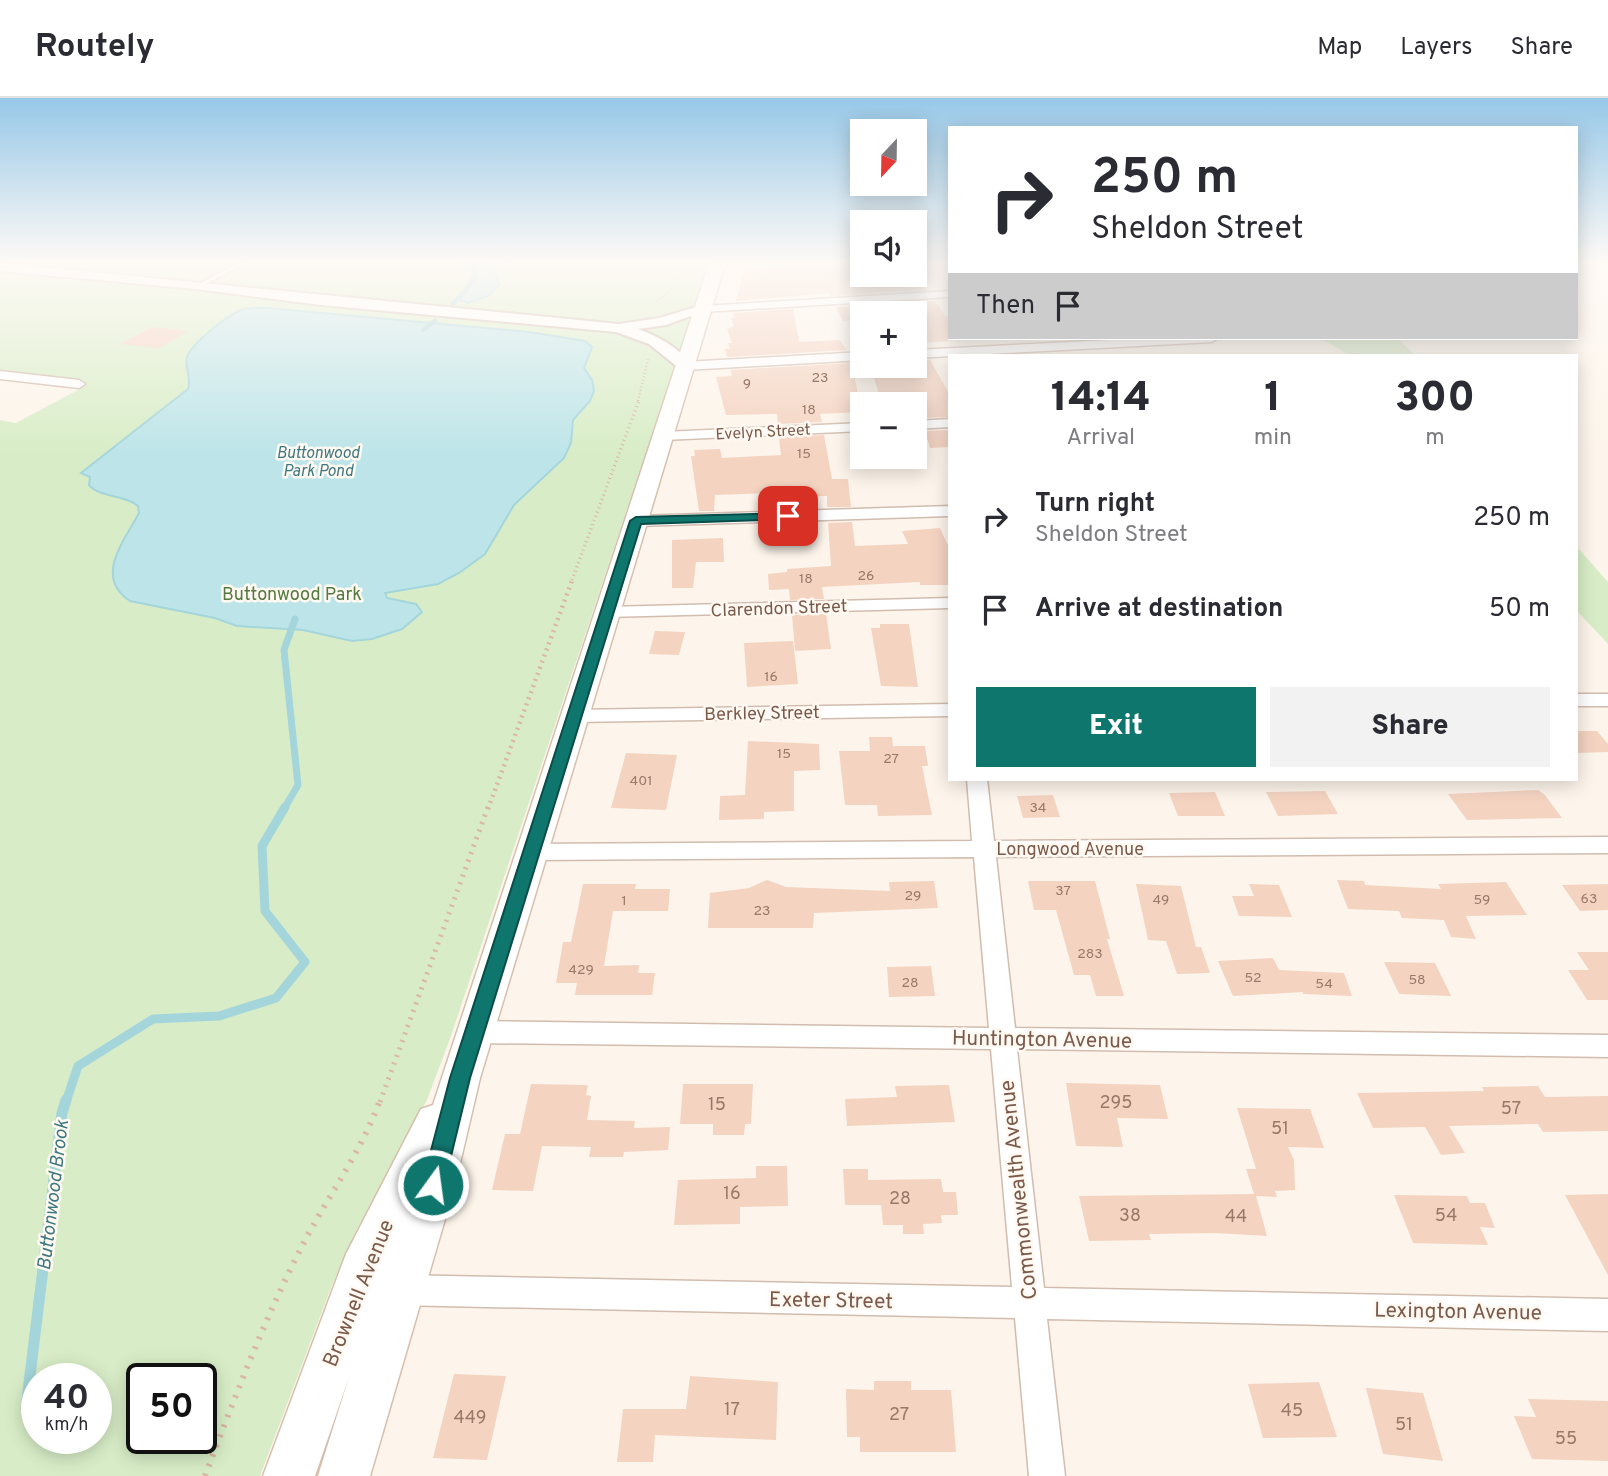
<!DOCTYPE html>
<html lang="en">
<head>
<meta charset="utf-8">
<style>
	body { margin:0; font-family:Overpass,sans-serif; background:#f2f2f3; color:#2b2b33; height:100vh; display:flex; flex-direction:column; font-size:26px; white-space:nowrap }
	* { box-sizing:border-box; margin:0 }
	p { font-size:23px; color:#7c7c81 }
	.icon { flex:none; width:38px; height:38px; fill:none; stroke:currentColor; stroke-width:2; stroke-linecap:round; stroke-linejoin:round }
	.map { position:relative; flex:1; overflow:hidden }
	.panel { position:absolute; left:948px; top:256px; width:630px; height:427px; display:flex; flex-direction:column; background:#fff; border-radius:0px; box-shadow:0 4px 18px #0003 }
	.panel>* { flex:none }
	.hud { position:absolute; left:948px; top:28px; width:630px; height:214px; border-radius:0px; box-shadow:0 4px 18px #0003; background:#fff; color:#2b2b33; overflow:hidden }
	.needle { width:46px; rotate:202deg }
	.buttons { position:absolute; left:850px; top:21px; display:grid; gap:14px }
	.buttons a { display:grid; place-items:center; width:77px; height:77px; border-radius:0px; background:#fff; box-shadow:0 4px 18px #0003; font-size:35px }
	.speed { position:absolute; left:21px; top:1265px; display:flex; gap:14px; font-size:35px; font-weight:700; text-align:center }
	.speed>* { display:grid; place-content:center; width:91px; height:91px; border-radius:50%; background:#fff; box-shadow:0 4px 18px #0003; line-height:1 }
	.speed small { font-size:18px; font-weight:400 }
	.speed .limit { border:4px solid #111; border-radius:10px; background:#fff; color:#111 }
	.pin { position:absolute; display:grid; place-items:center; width:60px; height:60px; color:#fff; margin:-30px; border-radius:14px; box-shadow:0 4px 10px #0006 }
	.me { position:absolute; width:77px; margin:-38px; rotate:14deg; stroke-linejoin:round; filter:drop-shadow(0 0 5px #0008) }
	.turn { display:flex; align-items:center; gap:24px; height:147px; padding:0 28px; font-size:32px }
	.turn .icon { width:91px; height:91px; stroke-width:2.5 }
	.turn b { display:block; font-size:49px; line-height:60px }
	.then { display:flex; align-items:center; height:66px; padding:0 28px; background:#0003; gap:14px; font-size:26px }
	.eta { display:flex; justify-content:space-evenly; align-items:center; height:119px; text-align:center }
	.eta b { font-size:42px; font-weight:800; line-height:49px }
	.cta { display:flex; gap:14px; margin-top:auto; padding:14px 28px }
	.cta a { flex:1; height:80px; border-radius:0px; background:#0f766e; color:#fff; font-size:28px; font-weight:800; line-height:80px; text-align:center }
	.cta a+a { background:#f2f2f3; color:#2b2b33 }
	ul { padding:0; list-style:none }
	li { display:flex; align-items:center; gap:21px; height:91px; padding:0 28px }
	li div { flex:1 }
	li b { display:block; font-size:26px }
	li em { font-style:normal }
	header { display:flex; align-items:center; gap:42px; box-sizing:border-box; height:98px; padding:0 35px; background:#fff; border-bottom:2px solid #e1e1e2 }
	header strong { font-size:33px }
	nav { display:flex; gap:38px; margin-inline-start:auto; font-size:24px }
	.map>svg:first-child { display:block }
</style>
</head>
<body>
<header>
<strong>Routely</strong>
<nav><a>Map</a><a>Layers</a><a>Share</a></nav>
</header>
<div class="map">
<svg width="1608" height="1378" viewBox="0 0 1608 1378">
	<rect width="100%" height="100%" fill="#fdf5eb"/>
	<path fill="#d8edc7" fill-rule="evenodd" d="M0,163h710l-259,775 -24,64 -70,129 -25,56 -72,191h-260v-1056l16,3 71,-38 -82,-9 -5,-4zM37,1281h59v59h-59zM142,1281h59v59h-59z
		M1320,240h77l18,17h-66z
		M1577,449l31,35v62l-31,-33z"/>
	<path fill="#bde5e9" stroke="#a3d5db" stroke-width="2" d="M460,163h30l-3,3 10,12 2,9 -9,10 -22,8 -8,-3 12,-24 -3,-7z
		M268,210l261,24 56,9 7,6 -8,21 8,12 2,11 -4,10 -17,19 -2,23 -7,15 -50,47 -29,49 -26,19 -21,11 -53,9 2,5 29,6 6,8 -20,17 -30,10 -20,2 -49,-11 -66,-4 -22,-8 -85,-17c-37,-24 -5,-61 9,-88l-1,-7c-14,-12 -38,-8 -49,-21l1,-8 -9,-4 107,-84c4,-12 -4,-21 -1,-32 5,-14 40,-41 54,-47 8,-3 18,-2 27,-2z"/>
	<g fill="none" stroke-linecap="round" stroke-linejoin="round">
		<path stroke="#a3d5db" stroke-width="4.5" d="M453,206l22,-25 -2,-18
			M423,232l12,-9"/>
		<path stroke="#a3d5db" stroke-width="7" d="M284,711l14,-24 -14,-135 11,-31"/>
		<path stroke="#a3d5db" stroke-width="9" d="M66,1004l12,-36 75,-47 66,-3 57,-18 29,-36 -40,-51 -3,-65 23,-39"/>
		<path stroke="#a3d5db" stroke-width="11" d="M26,1310l36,-295 4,-13"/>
	</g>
	<path fill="#f4d3c1" d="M856,164l7,8v12l52,-2v-9l13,19 -97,6 -1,-3 -94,8 8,-29 3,-2z
		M935,203l10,15h5v25l-29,2 2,4h-8v-34h-52v7l-20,1 -7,-14z
		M793,211l6,33 41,-2 6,10 -119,7 -2,-8h5l-2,-6h4l-5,-14 7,-3 -3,-8h3l-1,-5z
		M152,229l37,4 -30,17 -39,-4z
		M930,262l20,35v22l-30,1 -4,-14h-34l-11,-36 44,-2v-5z
		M852,265l7,14 -4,1 6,34 -41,2 2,8 -44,2 -1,-10 -51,1 -10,-38 16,-1 -1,-6z
		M950,332v17l-20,1 -5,-17z
		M824,337l8,44h16l3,28h-24v-11l-56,2 -1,-5 -55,2 -1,16h-15l-8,-55h4l-1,-6 26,-1 2,9 59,-3 -2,-18z
		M852,424l3,24 53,-2 -6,-13 38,-3 10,22v35h-30v-3l-98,5 2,12 -34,1 -1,-11 -20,1 -1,-16 19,-2v-3l44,-3 -3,-43z
		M723,440l1,24h-28l-3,26h-21v-48z
		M826,516l5,35 -36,2 -3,-36z
		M880,526h29l9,63 -37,-1 -10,-58h9z
		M655,533l30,1 -6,23 -30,-1z
		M793,543l5,43 -51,3 -3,-44z
		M1577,633h20l11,13v8l-31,1z
		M869,639h23l1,9h32l3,20h-6l10,49 -54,1 -1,-11h-32l-6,-54h31z
		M748,643l71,3 1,26 -26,1v40l-30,1v7l-45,1 1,-24 25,-1z
		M626,655l51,2 -11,55 -55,-2z
		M1538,692l7,5 17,23 -95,2 -19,-26z
		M1325,693l13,23 -60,2 -12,-24z
		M1215,694l10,24h-47l-9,-23z
		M1053,697l7,22 -37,1 -6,-22z
		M767,782l19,7 104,4 -1,-9 45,-1 4,27 -124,5 -1,15h-105l2,-35 39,-5z
		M1337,782l27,1 1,4 76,4 -3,-5 68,-2 21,33 -61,1 10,23 -25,-2 -7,-17 -42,-2 -3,-7 -51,-2z
		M1028,783h67l15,58h-3l17,57h-28l-6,-21h-16l-18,-65h-22z
		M583,786h53l-1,5h35l-2,22h-55l-9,55 35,-1 -1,8h17l-3,22h-77l2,-12h-21l7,-41h8z
		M1136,786l45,2 15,61h5l9,26 -33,1 -11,-33 -18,-1z
		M1249,786l30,1 13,32 -53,-1 -7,-20h22z
		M1608,786v26l-28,1 -18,-26z
		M1577,854h31v48h-21l-19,-30h21z
		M1273,860l6,12 65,3 8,23 -49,-2v-2l-70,4 -15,-35z
		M1384,864l51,1 16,33 -52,-2z
		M931,868l4,30 -46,1 -2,-30z
		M1066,985l94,2 8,34 -51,-1 6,29 -47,-1z
		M531,986l57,1 -2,10 5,1 -4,24 48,1 -1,7 36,-1 -2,23 -44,2 -1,5h-34l2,-10 -49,-1 -9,45 -41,-1 13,-56h15z
		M683,986h70l-2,40h-6l-1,11h-31v-11h-33z
		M949,987l6,37 -108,4 -2,-27 52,-2 -2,-11z
		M1538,988l7,11 63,-1v35l-65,1 -5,-8 -89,2 16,27 -24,2 -16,-28 -52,1 -16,-35 127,-2 -2,-4z
		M1237,1010l73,1 14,39 -36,-1 6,13 1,30 -20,1 2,6 -21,-1 11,40 -52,-3 -66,1 2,6 -62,1 -10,-45 175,-2 -8,-25h10z
		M756,1068h31l1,40 -48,1v17l-66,1 4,-45 78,-2z
		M843,1071h25v11l73,-1 2,13h13l2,23h-17l1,8 -19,1 1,10h-21v-9h-20l-2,-20h-36z
		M1608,1096v81l-43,-80z
		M1394,1097l73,1 3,7h15l10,25 -15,-1 8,18 -75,-2z
		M454,1276l52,2 -19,84 -54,-2z
		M690,1278l88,6 -2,58 -121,-5 -2,27h-36l6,-53h63z
		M874,1283h37v9h40l5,62h-96v-15h-13l-1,-48 28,1z
		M1319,1284l18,55 -74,1 -15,-54z
		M1366,1290l57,5 20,68 -60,-7z
		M1528,1301l80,2v60l-76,-2 -18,-43 22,1z"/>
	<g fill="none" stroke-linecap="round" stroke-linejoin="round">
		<g stroke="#d2bcaf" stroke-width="4">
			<path id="service" d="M243,163h6l-47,25 -5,-1z"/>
		</g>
		<g stroke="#d2bcaf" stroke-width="3">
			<path id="minor" d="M713,163h39l-5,3 -30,1z
				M950,193v6l-247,15 -6,-3 6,-3z
				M1150,240h68l-6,4 -297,16v-8z
				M863,254v8l-178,10 -6,-4 6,-4z
				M0,273l79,9 6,4 -6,4 -79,-9z
				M950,321v8l-35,2v-8z
				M863,325v8l-200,9 -7,-4 7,-4z
				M950,408v10l-314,10 -8,-5 8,-5z
				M950,500v10l-343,9 -9,-5 9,-5z
				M1577,596h31v12h-31z
				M950,606v12l-376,6 -7,-2 -3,-4 3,-4 7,-2z
				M967,681h20l7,62 614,-4v16l-612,4 19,171 593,7v22l-591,-8 27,239 564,11v32l-561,-12 18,157h-36l-14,-158 -619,-13 -11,-4 -5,-11 5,-11 11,-4 616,12 -21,-238 -515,-6 -9,-4 -4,-7 4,-7 9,-4 513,7 -15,-171 -442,3 -8,-2 -3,-6 3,-6 8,-2 440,-3z"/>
		</g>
		<g stroke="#d2bcaf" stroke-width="4">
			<path id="tertiary" d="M0,165l619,61 40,-6 44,-13 7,4 -44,16 -28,4c22,8 41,19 55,37l-8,5 -5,-2 -31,-25 -33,-12 -295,-27 -125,-16 -196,-18z"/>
		</g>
		<g stroke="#d7bfae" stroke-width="3">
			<path id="secondary" d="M710,163h16l-246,817 -25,107 -85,291h-52l31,-99 -34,99h-52l83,-222 75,-145 12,-4z"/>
		</g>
		<path stroke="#dab6a3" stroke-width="2.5" stroke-dasharray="1 2.5" stroke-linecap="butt" d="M276,168l9,-5
			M260,169l10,-6
			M256,173l16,1
			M260,173l17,-7 -4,-1 5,-2
			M654,206l22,-19 9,-24
			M638,303l10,-42"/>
		<path stroke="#dab6a3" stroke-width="3.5" stroke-dasharray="1 3.5" stroke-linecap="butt" d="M572,482l67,-180"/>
		<path stroke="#dab6a3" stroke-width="4.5" stroke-dasharray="2 4.5" stroke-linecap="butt" d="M488,711l85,-231"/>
		<path stroke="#dab6a3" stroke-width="5" stroke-dasharray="2 6" stroke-linecap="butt" d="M380,1004l108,-295"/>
		<path stroke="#dab6a3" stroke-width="6" stroke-dasharray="2.5 8" stroke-linecap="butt" d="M205,1378c31,-82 63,-167 105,-245 24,-43 53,-84 70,-131"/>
		<use href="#service" fill="#fff" fill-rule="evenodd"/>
		<use href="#minor" fill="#fff" fill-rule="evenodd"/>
		<use href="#tertiary" fill="#fff" fill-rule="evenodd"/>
		<use href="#secondary" fill="#fff" fill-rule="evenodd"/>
	</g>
	<linearGradient id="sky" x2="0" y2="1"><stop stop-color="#97c8e8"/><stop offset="0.46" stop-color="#fefaf6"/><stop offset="1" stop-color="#fefaf6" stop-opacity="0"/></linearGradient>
	<rect width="1608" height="356" fill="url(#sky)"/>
	<path fill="#0f766e" stroke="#0a4d48" stroke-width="2" d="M788,415l6,3 -1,3 -152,5 -171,554 -26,107 -3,7 -8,3 -8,-3 -3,-7 28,-107 180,-557 6,-4z"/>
	<g text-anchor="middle" stroke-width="5" stroke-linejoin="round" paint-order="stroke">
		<g font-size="14" fill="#997868">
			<text x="820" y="284">23</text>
			<text x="747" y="290">9</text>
			<text x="809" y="316">18</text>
			<text x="804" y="360">15</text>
			<text x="866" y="482">26</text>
			<text x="806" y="485">18</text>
			<text x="771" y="583">16</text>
			<text x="784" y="660">15</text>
			<text x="891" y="665">27</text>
			<text x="641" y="687">401</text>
			<text x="1038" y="714">34</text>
			<text x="1063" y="797">37</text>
			<text x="913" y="802">29</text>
			<text x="1589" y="805">63</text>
			<text x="1161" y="806">49</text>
			<text x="1482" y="806">59</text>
			<text x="624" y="807">1</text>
			<text x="762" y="817">23</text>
			<text x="1090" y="860">283</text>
			<text x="581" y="876">429</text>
			<text x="1253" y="884">52</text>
			<text x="1417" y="886">58</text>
			<text x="910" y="889">28</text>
			<text x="1324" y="890">54</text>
		</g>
		<g font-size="16" fill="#7b5a4b" stroke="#fff9f2">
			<text transform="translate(763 333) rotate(-3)" y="6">Evelyn Street</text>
		</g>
		<g font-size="16" font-style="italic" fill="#3d7880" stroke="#fff9f2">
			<text x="318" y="360">Buttonwood<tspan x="318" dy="18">Park Pond</tspan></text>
		</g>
		<g font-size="18" fill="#537a40" stroke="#fff9f2">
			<text x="292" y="502">Buttonwood Park</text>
		</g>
		<g font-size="18" fill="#7b5a4b" stroke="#fff9f2">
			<text transform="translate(779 510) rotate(-2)" y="6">Clarendon Street</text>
			<text transform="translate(762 615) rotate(-1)" y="6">Berkley Street</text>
			<text x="1070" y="757">Longwood Avenue</text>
		</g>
		<g font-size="18" fill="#997868">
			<text x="1116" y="1010">295</text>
			<text x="717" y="1012">15</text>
			<text x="1511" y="1016">57</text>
			<text x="1280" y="1036">51</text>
			<text x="732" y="1101">16</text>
			<text x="900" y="1106">28</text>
			<text x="1130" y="1123">38</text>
			<text x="1446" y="1123">54</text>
			<text x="1236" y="1124">44</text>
			<text x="732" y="1317">17</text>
			<text x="1292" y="1318">45</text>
			<text x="899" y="1322">27</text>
			<text x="470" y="1325">449</text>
			<text x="1404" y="1332">51</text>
			<text x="1566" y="1346">55</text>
		</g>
		<g font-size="19" font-style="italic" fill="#3d7880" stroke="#fff9f2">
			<text transform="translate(52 1097) rotate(-83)" y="7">Buttonwood Brook</text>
		</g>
		<g font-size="21" fill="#7b5a4b" stroke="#fff9f2">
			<text transform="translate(1042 941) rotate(1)" y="7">Huntington Avenue</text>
			<text transform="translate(1018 1092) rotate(-96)" y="7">Commonwealth Avenue</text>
			<text transform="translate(358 1195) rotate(-68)" y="7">Brownell Avenue</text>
			<text transform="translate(831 1202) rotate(1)" y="7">Exeter Street</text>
			<text transform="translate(1458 1213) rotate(1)" y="7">Lexington Avenue</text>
		</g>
	</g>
</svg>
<div class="buttons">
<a><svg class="needle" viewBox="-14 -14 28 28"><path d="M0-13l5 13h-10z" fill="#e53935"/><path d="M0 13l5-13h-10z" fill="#7c7c81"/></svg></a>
<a><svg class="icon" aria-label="sound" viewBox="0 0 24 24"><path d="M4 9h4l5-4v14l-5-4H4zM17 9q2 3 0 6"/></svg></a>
<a>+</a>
<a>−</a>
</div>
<div class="speed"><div>40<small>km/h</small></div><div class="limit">50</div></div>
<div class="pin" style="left:788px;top:418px;background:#d93025"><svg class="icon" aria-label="arrive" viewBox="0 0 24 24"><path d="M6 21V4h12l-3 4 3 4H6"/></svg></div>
<svg class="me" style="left:433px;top:1087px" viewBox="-20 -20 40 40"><circle r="17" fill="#0f766e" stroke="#fff" stroke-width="3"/><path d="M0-11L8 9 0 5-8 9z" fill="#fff"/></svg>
<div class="hud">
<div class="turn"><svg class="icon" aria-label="right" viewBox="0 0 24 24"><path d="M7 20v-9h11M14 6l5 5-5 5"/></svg><div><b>250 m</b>Sheldon Street</div></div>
<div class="then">Then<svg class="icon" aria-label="arrive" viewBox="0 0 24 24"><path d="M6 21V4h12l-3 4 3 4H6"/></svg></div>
</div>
<section class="panel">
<div class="eta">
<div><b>14:14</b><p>Arrival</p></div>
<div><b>1</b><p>min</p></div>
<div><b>300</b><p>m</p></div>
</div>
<ul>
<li><svg class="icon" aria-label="right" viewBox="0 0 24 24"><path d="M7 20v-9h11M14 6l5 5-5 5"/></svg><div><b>Turn right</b><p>Sheldon Street</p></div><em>250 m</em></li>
<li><svg class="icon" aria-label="arrive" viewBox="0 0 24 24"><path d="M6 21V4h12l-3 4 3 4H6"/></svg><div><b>Arrive at destination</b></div><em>50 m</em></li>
</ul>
<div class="cta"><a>Exit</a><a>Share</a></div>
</section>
</div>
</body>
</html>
